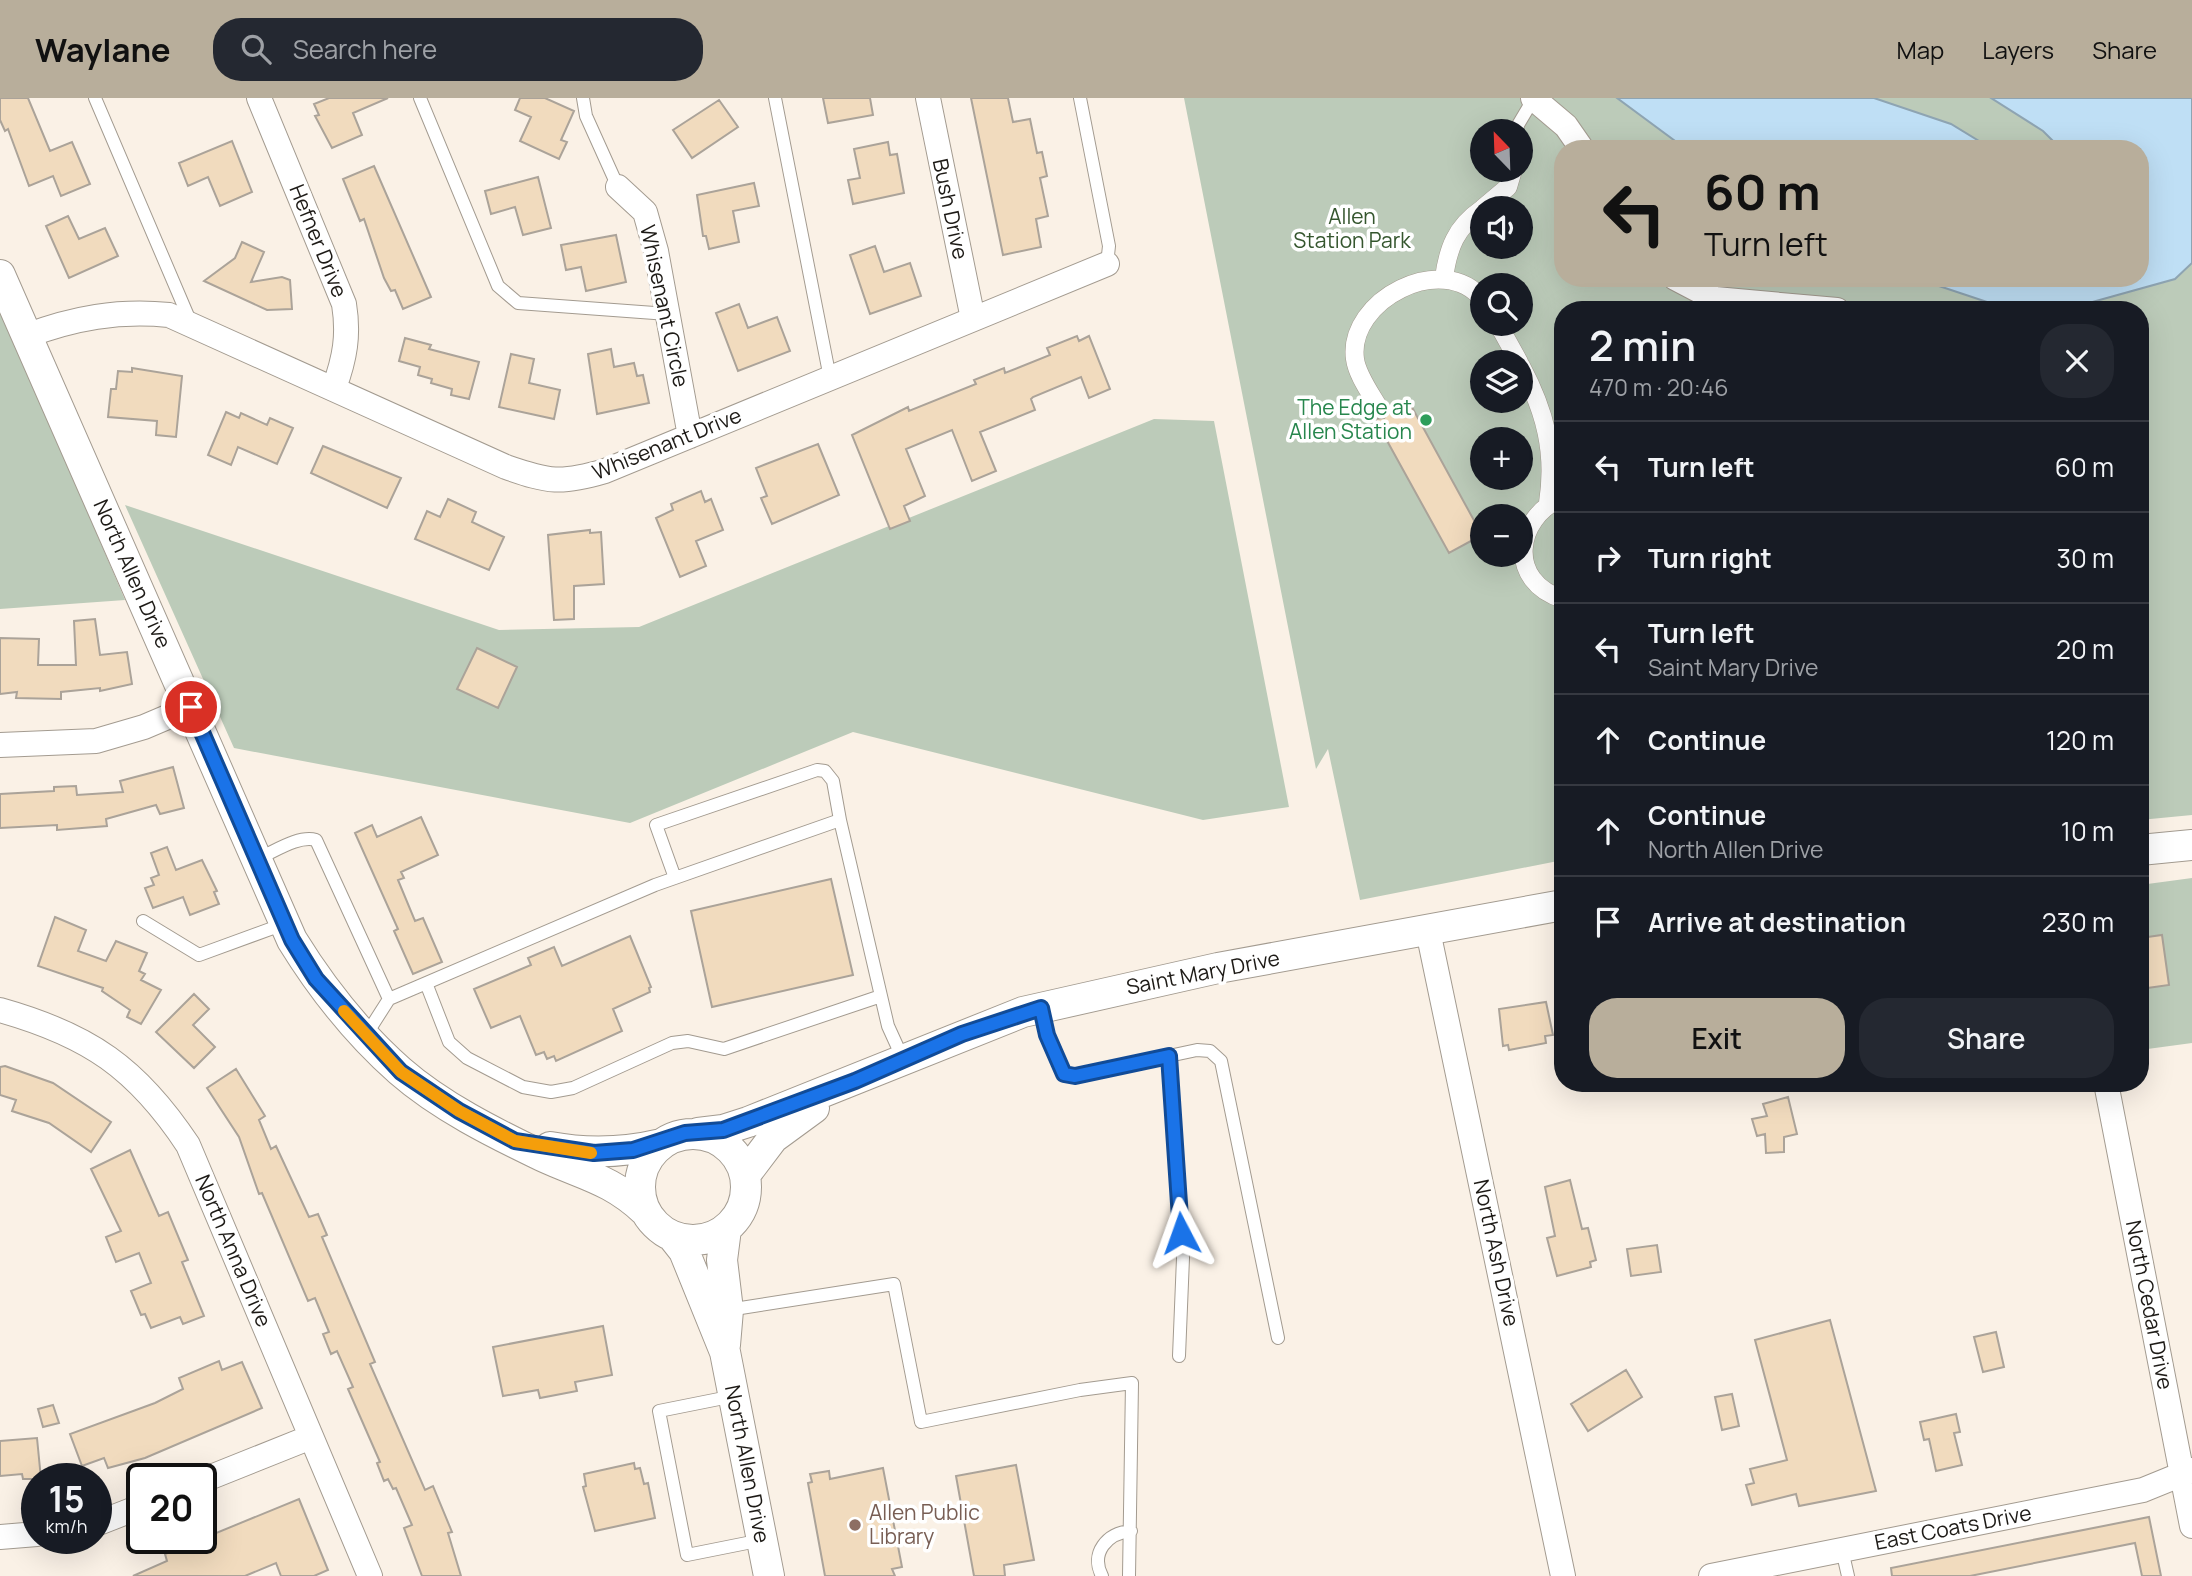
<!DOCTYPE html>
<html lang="en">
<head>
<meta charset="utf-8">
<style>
	body { margin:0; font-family:Manrope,sans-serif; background:#242831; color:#f1f3f6; height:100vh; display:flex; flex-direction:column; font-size:26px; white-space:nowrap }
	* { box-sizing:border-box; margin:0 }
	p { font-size:23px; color:#9ea1a6 }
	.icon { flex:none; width:38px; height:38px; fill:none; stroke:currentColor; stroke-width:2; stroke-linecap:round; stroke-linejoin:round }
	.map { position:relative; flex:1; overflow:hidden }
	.side { position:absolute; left:1554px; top:203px; width:595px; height:791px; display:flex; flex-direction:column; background:#171b24; border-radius:28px; box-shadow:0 7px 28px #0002 }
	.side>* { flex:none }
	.banner { position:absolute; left:1554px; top:42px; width:595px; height:147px; border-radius:28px; box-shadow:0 7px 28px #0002; background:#b8ae9b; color:#111; overflow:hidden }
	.needle { width:46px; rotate:337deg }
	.fabs { position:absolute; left:1470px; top:21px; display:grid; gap:14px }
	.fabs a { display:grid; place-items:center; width:63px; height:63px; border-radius:50%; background:#171b24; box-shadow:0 7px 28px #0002; font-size:35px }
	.speed { position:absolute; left:21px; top:1365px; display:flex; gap:14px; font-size:35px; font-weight:700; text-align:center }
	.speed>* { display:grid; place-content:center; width:91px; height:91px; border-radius:50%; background:#171b24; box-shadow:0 7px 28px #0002; line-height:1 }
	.speed small { font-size:18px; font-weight:400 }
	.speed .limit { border:4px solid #111; border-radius:10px; background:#fff; color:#111 }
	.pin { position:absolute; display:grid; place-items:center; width:60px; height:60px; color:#fff; margin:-30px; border:4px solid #fff; border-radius:50%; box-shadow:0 2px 7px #0007 }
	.me { position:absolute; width:77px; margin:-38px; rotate:356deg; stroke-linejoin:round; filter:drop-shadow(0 0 5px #0008) }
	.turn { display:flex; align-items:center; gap:24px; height:147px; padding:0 35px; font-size:32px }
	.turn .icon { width:91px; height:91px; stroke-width:2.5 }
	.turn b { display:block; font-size:49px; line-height:60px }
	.round { display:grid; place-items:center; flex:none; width:74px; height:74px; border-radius:28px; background:#242831 }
	.summary { display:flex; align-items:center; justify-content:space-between; height:119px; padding:0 35px }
	h1 { font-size:42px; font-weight:600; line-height:52px }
	.action { display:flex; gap:14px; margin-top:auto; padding:14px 35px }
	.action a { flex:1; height:80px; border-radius:28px; background:#b8ae9b; color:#111; font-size:28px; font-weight:600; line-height:80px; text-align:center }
	.action a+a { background:#242831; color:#f1f3f6 }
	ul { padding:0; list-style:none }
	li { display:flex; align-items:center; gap:21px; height:91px; padding:0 35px; border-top:2px solid #363941 }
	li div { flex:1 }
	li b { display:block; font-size:26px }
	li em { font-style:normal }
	header { display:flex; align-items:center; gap:42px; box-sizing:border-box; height:98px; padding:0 35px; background:#b8ae9b; color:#111 }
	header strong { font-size:33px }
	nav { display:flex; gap:38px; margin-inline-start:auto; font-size:24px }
	.search { width:490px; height:63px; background:#242831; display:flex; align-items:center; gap:18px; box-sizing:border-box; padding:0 24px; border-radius:28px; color:#9ea1a6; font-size:26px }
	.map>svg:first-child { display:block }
</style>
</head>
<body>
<header>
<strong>Waylane</strong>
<div class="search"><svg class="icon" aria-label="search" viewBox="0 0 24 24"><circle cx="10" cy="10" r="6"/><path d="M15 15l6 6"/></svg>Search here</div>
<nav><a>Map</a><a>Layers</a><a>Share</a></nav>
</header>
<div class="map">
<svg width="2192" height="1478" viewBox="0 0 2192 1478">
	<rect width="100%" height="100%" fill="#faf1e6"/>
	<path fill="#bccbb9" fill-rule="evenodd" d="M1184,0h1008v717l-52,5v-510h-577v550l-203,40 -32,-151 -12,20zM1482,33h39v39h-39zM1563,51h577v129h-577zM1482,110h39v39h-39zM1482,187h39v39h-39zM1482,264h39v39h-39zM1482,341h39v39h-39zM1482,418h39v39h-39z
		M0,209l125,293 -125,9z
		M1154,321l60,2 75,386 -86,13 -350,-88 -223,91 -396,-75 -109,-243 374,125 140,-3z
		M2192,780v165l-52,7v-165z"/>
	<path fill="#bfdff5" stroke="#8ea4b2" stroke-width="2" d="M1617,0h257l77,26 41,25h-306z
		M1991,0h201v165l-17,16 -97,27 -73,2 -90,-30h225v-129h-79l-18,-18z"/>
	<path fill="#f1dbbe" stroke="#aba399" stroke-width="2" d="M0,0h28l22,53 22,-9 18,42 -29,12 -8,-20 -24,10 -21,-57 -3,2 -5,-11z
		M329,0h59l-35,15 9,22 -30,13 -17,-32 4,-1 -5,-11z
		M520,0h25l29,13 -13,29 6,2 -8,17 -39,-18 11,-24 -16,-7z
		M823,0h47l3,17 -45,8z
		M971,0h37l5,24 17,-3 7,34 5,-1 5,24 -7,2 8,38 -12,3 5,28 -38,8z
		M719,2l19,27 -46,31 -19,-28z
		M232,43l20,51 -32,14 -12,-29 -20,9 -9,-23z
		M888,44l2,13 7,-1 7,39 -51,11 -5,-24 12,-2 -6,-29z
		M374,68l57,131 -28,12 -8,-19 -4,1 -7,-13 -20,-59 -4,2 -17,-42z
		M538,79l13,51 -28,7 -8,-28 -24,7 -6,-23z
		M754,85l5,23 -26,5 6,31 -30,7 -3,-13h-3l-6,-41z
		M68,118l11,23 26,-11 13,28 -49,22 -23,-52z
		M616,137l10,47 -40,9 -5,-24 -15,3 -5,-25z
		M242,144l22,10 -13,30 31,-5 8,3 2,29 -25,1 -63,-29 31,-23z
		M875,148l9,26 26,-9 11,33 -51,18 -20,-59z
		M739,206l9,24 29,-11 13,34 -52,20 -22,-58z
		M1077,238l2,5 10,-5 21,53 -21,9 -8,-21 -48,20 -2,2 4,11 -55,22 16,39 -24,10 -20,-51 -46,19 19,47 -21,10 6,15 -20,8 -38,-94 56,-28 1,4 67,-27 -2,-4 30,-12 1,5 45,-18 -3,-7z
		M405,240l26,7 -2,4 50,13 -10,37 -18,-4 1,-6 -21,-6 1,-4 -14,-4 2,-8 -21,-6z
		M611,251l3,18 20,-4 3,13 6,-1 6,28 -52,11 -9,-60z
		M511,256l23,5 -5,24 31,7 -6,29 -55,-12z
		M132,270l50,8 -6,61 -20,-2 1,-14 -49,-4 3,-28h5l2,-18 14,1z
		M1408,302l74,135 -33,18 -74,-134 9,-1 6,-7z
		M226,314l13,6 2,-5 26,12 3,-7 23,10 -16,36 -39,-17 -7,18 -23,-10z
		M818,346l21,51 -67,29 -11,-26 6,-2 -11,-28z
		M323,348l78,32 -14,30 -76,-35z
		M701,393l4,11 6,-3 12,31 -27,11 10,25 -26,11 -24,-59 17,-8 -2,-6z
		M448,401l28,13 -4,10 32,15 -15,33 -74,-31 12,-28 13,6z
		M590,432v3l11,-1 3,52 -30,2v33l-20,1 -6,-85z
		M95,521l5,36 27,-3 5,32 -32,7v-3l-39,4v7l-45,-1 1,-6 -17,2v-56l39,1 -1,26h38l-2,-44z
		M477,550l40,19 -19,41 -41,-19z
		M173,669l11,41 -24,6 -4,-9 -50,14 1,7 -50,4v-5l-57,3v-34l54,-3v-4l22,-1 1,9 46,-3 -3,-11z
		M421,719l17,38 -37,17 3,6 -6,2 17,41 8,-3 19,44 -29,12 -19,-43 4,-2 -43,-96 17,-8 5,12z
		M167,749l9,23 26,-10 15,31 -3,1 5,12 -29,11 -7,-18 -30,11 -8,-20 9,-3 -3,-7 8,-3 -8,-22z
		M831,781l22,96 -141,32 -21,-96z
		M55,819l31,13 -8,21 28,10 10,-20 31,12 -8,18 6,3 -4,6 20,10 -20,34 -14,-7 3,-7 -28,-19 1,-3 -65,-22z
		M2162,837l7,50 -29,4v-51z
		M630,838l21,51 -2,1 1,4 -37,17 9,22 -66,30 -2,-5 -7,3 -3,-7 -8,3 -16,-39 -29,12 -17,-39 57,-24 -3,-7 26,-11 8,19z
		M194,896l15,15 -16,16 22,22 -21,21 -38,-36z
		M1546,904l7,33 -8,1 1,7 -37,7 -1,-5 -5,1 -4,-37z
		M5,968l48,17 58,39 -20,30 -42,-29 -37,-12 4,-11 -16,-5v-28z
		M236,971l29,47 -6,4 12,29 5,-3 33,71 9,-3 9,21 -5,2 53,125 -5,2 55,126 8,-4 19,46 -4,1 13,43h-39l-18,-48 8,-3 -16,-37 -3,1 -5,-10 -4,2 -7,-18 3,-1 -32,-73 5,-2 -16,-36 -6,3 -8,-20 6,-2 -14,-34 -7,3 -46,-108 -3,1 -20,-57 -32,-49z
		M1788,999l9,37 -13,3v15l-18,1 -1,-19 -8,2 -5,-17 15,-3 -4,-12z
		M130,1052l29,66 9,-4 20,48 -6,2 22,54 -21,8 -3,-7 -29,11 -6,-14 -4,1 -10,-24 20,-8 -12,-30 -23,9 -10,-25 15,-6 -30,-62z
		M1570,1082l12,49 6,-1 8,32 -6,2 1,5 -34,9 -10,-38 8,-2 -10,-49z
		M1657,1147l4,27 -30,4 -4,-27z
		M1830,1222l46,171 -77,15 -3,-12 -44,11 -6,-20 8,-2 -4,-14 37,-9 -32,-120z
		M603,1228l9,49 -37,7 2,9 -37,7 -2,-8 -35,6 -10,-49z
		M1996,1234l8,35 -21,5 -9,-35z
		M219,1263l3,9 20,-8 20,46 -117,50 -37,10 -4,-10 -22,8 -12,-32 85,-31 28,-14 -4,-11z
		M1626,1272l16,27 -54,34 -17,-27z
		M1732,1296l7,32 -17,4 -7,-33z
		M53,1307l6,18 -16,4 -5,-18z
		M1956,1316l4,18 -6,1 8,32 -26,6 -7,-32 -5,1 -4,-18z
		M37,1340l4,41h-18l-1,-5 -22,2v-35z
		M634,1365l1,6 5,-1 4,16 4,-1 7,35 -60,13 -12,-44 3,-1 -2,-12z
		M1016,1367l18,95 -30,5 1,11h-31l-18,-100z
		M883,1370l19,99 -10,2 3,7h-70l-17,-93 4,-1 -2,-8 19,-3 1,8z
		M299,1401l29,71 -14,6h-33l-5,-13 -31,13h-112l34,-15 -2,-7z
		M2149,1419l12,59h-19l-7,-33 -165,33h-78l-1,-8z"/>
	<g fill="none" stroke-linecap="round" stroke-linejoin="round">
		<g stroke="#a39b90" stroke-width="14">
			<path id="service" d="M95,0l96,225
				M420,0l78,188 20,17 150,11
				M583,0l3,18 32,71
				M775,0l55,280
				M1080,0l29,148 -2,18
				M1515,32l19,-32
				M257,761c17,-7 41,-24 59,-19l73,159
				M675,780l-19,-53 161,-55 8,1 8,10 7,39
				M143,823l56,34 85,-31
				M426,885l23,59 18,16 56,29 28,5 22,-4 99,-45 16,-2 36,8 157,-53
				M1042,910l5,27 17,39 11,2 122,-26 13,1 11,10 57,277
				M366,937l23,-36 266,-114 185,-65 48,206 15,33
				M1169,958l14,202 -4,98
				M728,1212l166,-26 27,138 159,-32 52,-7 -3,193
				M734,1298l-75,15 28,144 75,-15
				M1842,1452l6,26
				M1102,1478c-12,-23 5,-43 29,-45"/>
		</g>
		<g stroke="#a39b90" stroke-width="19">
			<path id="pedestrian" d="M1514,33l1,-1
				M1483,110l25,-21 5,-17
				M1444,180c4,-30 12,-51 38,-69
				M1498,226l21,38
				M1521,268c24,45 35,86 27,137
				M1379,310c-8,-14 -22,-33 -24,-49 -8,-59 88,-108 127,-60
				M1563,399c-49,21 -56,85 0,102"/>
		</g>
		<g stroke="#a39b90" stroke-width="26">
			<path id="minor" d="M259,0l85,206c5,31 1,54 -10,84
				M928,0l45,221
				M1533,0l33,28 16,23
				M618,89l27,25 11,39 34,185
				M1675,180l40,21 122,11
				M26,238c48,-18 92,-26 143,-21l337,152c43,15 55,17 99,4l502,-207
				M0,647l96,-4 48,-14 47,-20
				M1428,833l135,645
				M0,912c89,25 137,58 188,135l182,431
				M2106,985l86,443
				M201,1383l110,-44
				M96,1426l46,-18
				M0,1439l37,-3
				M1711,1478l432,-86 49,-20"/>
		</g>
		<g stroke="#a39b90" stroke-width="32">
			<path id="tertiary" d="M0,177l292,665c29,47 66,94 108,131 40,35 94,62 142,85 41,19 69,23 103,55
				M2140,752l52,-5
				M698,1035l25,-3 25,-8 275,-110 195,-44 345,-63
				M640 1089a53 53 0 1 1 106 0a53 53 0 1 1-106 0Z
				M550,1049c38,7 73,6 111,-3
				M745,1077l28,-37 41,-30
				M673,1139l11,14 41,101 44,224
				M725,1247l3,-35 -6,-50 4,-31"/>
		</g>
		<use href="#service" stroke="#fff" stroke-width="12"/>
		<use href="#pedestrian" stroke="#fff" stroke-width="18"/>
		<use href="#minor" stroke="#fff" stroke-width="24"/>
		<use href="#tertiary" stroke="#fff" stroke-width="30"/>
	</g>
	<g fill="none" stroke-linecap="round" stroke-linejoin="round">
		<g stroke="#114b97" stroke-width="18">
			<path id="route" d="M191,609l101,233 24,39 85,93 58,39 56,30 79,12 39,-3 52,-17 38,-3 132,-49 107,-47 79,-26 6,27 17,39 11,2 94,-20 12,177"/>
		</g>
		<use href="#route" stroke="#1a73e8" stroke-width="12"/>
		<path stroke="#f59e0b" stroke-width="12" d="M344,913l57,61 58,39 56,30 76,12"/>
	</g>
	<circle fill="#2e9e5b" stroke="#fff" stroke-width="2.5" cx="1426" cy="322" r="7"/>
	<circle fill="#8d6e63" stroke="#fff" stroke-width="2.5" cx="855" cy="1427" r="7"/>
	<g text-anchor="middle" stroke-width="7" stroke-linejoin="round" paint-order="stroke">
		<g font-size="21" fill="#1d1a16" stroke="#fff">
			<text transform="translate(950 111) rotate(78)" y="7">Bush Drive</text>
			<text transform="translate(318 143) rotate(68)" y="7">Hefner Drive</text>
			<text transform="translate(664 208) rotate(78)" y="7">Whisenant Circle</text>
			<text transform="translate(667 346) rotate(-22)" y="7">Whisenant Drive</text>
			<text transform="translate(132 476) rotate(66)" y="7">North Allen Drive</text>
			<text transform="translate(1203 875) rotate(-11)" y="7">Saint Mary Drive</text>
			<text transform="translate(233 1153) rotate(67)" y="7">North Anna Drive</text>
			<text transform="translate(1496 1155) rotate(78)" y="7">North Ash Drive</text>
			<text transform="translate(2149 1207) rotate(79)" y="7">North Cedar Drive</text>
			<text transform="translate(747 1366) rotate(79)" y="7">North Allen Drive</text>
			<text transform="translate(1953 1430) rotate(-11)" y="7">East Coats Drive</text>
		</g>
		<g font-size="21" fill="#35562e" stroke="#fff">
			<text x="1352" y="126">Allen<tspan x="1352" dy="24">Station Park</tspan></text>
		</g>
		<g font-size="21" fill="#27864d" stroke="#fff" text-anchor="end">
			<text x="1412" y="317">The Edge at<tspan x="1412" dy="24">Allen Station</tspan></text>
		</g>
		<g font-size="21" fill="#785e54" stroke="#fff" text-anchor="start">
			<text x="869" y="1422">Allen Public<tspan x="869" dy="24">Library</tspan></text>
		</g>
	</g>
</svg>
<div class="fabs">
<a><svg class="needle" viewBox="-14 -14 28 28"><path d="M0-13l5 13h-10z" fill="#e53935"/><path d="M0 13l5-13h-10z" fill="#9ea1a6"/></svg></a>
<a><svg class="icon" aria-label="sound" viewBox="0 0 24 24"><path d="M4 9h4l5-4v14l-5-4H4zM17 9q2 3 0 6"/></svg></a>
<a><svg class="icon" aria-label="search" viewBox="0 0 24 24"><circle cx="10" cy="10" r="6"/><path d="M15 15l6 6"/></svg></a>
<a><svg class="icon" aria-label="layers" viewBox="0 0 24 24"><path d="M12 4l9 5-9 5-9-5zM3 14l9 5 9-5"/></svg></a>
<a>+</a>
<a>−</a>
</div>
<div class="speed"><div>15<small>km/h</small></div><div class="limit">20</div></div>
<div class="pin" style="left:191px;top:609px;background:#d93025"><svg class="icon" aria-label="arrive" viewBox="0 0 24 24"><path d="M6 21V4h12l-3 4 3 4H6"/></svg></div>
<svg class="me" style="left:1181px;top:1135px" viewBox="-20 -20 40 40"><path d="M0-17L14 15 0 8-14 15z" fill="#1a73e8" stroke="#fff" stroke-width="4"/></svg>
<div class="banner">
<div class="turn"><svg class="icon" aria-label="left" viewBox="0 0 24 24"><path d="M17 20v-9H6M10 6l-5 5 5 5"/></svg><div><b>60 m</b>Turn left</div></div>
</div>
<section class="side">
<div class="summary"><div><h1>2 min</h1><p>470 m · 20:46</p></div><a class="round"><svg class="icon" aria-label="close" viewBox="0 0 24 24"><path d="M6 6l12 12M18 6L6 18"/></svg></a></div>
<ul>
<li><svg class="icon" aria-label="left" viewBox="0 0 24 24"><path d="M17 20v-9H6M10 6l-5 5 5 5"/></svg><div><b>Turn left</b></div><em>60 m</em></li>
<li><svg class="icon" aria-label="right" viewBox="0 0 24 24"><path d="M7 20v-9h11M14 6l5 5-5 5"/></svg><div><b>Turn right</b></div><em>30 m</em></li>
<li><svg class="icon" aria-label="left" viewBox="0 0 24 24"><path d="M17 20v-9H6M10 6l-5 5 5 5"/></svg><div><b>Turn left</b><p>Saint Mary Drive</p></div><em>20 m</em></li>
<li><svg class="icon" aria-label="ahead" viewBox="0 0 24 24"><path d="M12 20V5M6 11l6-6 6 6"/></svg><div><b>Continue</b></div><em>120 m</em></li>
<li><svg class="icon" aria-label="ahead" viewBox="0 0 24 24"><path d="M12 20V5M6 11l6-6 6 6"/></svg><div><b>Continue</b><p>North Allen Drive</p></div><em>10 m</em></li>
<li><svg class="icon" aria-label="arrive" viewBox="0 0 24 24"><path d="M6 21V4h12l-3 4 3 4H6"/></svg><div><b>Arrive at destination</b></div><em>230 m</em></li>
</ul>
<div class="action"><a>Exit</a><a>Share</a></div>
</section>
</div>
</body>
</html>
